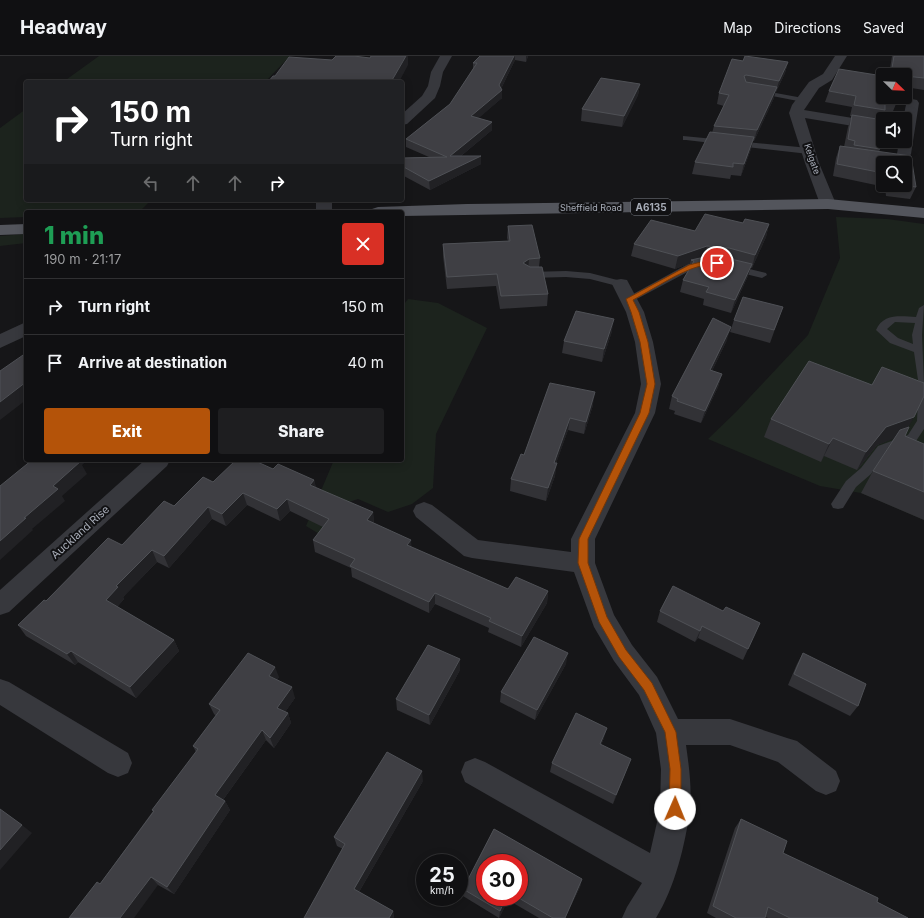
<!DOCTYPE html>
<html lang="en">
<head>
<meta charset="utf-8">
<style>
	body { margin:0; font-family:Inter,sans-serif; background:#1e1e20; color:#f1f3f6; height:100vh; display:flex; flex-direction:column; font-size:15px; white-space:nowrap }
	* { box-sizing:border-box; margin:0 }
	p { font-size:13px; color:#9c9d9f }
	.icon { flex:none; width:22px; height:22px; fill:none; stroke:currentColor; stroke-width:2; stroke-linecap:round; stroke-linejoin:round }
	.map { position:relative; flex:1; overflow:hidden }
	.sheet { position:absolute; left:24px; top:154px; width:380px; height:252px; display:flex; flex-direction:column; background:#101012; border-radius:4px; box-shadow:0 2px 10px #0003,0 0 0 1px #303032 }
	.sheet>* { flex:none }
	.guide { position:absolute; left:24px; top:24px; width:380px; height:122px; border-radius:4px; box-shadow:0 2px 10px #0003,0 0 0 1px #303032; background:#202124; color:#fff; overflow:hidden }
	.needle { width:26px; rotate:113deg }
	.buttons { position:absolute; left:876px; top:12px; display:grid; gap:8px }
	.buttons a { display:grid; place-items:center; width:36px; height:36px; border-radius:4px; background:#101012; box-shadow:0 2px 10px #0003,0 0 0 1px #303032; font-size:20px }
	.speed { position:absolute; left:416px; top:798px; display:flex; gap:8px; font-size:20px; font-weight:700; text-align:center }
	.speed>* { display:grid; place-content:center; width:52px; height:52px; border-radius:50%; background:#101012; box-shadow:0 2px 10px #0003,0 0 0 1px #303032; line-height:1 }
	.speed small { font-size:10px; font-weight:400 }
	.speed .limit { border:6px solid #d22; background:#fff; color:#111 }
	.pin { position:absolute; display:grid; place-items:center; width:34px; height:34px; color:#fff; margin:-17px; border:2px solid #fff; border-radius:50%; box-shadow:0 1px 4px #0007 }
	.me { position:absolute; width:44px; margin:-22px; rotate:1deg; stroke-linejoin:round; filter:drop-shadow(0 0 3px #0008) }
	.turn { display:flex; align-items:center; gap:14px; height:84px; padding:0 20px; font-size:18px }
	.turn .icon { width:52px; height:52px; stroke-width:2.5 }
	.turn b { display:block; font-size:28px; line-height:34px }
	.lanes { display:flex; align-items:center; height:38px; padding:0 20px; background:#0003; justify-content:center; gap:20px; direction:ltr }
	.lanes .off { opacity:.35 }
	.round { display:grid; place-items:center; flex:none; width:42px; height:42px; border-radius:4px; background:#1e1e20 }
	.overview { display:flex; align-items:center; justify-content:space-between; height:68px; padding:0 20px }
	h1 { font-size:24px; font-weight:800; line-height:30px; color:#1e9e55 }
	.button { display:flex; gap:8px; margin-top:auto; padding:8px 20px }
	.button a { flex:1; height:46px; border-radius:4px; background:#b45309; color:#fff; font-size:16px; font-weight:800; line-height:46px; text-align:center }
	.button a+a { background:#1e1e20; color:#f1f3f6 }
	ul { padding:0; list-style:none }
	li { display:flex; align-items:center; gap:12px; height:56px; padding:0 20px; border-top:1px solid #303032 }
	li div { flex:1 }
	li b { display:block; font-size:15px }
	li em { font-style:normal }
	header { display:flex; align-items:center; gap:24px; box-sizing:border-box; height:56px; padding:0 20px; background:#101012; border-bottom:1px solid #303032 }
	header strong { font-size:19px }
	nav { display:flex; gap:22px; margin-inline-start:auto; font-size:14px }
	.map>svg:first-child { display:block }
</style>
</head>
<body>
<header>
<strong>Headway</strong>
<nav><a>Map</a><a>Directions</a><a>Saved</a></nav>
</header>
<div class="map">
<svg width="924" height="862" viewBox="0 0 924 862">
	<rect width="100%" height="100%" fill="#161618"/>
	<path fill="#1c231d" d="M99,0h191l-25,26h-202z
		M26,53v91h125l-12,12h-113v5l-26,1v-90z
		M836,161l51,2 37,5v296l-63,-27 -41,-7 -112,-47 28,-27 72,-77 32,-77z
		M26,178v9l-26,3v-10z
		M408,243l30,4 49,25 -51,106 -3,54 -21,16 -24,8 -30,-13 -15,5 -22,31 -15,-9 28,-66h68v-153z"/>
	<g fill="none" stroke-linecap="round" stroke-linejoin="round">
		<path fill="#37383d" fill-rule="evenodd" d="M754,33l49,9 4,2 -4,2 -46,-9h-3z
			M683,80l126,12 4,3 -4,3 -123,-14h-3z
			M706,204l5,3 -1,2 -15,3 -62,33 -4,1 -5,-3 64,-35z
			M733,209l33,8 1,2 -5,3 -33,-8 -1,-2z
			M566,215l24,2 35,9 1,2 -5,3 -31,-8 -24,-2 -37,1 -5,-3 5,-3z
			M924,249l-2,30 2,49 -6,-4 -4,-28 -24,-9 -14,-13c7,-17 25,-14 40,-13l3,-9zM895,266l20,1 -3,12 1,9 -15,-6 -11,-9z
			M924,340v33l-8,12 -30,11 -15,22 -15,13 -13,21 -5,1 -5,-1 -2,-4 15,-23 15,-13 17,-22 30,-11 9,-14 1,-21z"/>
		<path fill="#37383d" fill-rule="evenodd" d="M440,0h12l-9,16 -3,14 -5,12 -28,26 -5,1v-11l20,-18 6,-10 3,-14z
			M835,0h12l-15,24 -13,8 -15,22 79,13v8l-78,-13 14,45 17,41 -3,3h-10l-3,-3 -15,-41 -16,-50 3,-8 17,-23 14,-8z
			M912,43l5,1 2,3 -8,51 -2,3h-10l-2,-3 2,-13h6v-22h-2l4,-19z
			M316,144h16v12h-16z
			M621,223l6,1 17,32 9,30 8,42 -6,29 -60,126v24l19,52 18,30 25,32 21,42h52l57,19 10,3 39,30 4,10 -4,10 -10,4 -10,-4 -38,-29 -48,-17h-44c3,21 6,44 4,65 -5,35 -15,77 -34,108h-34l5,-11 15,-24 -177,-101 -4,-10 4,-10 10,-4 10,4 165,91 10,-44 1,-40 -5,-36 -17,-38 -25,-34 -20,-34 -20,-55 -102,-14 -8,-2 -48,-39 -3,-6 3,-6 8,-3 8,3 46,35 93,12v-13l64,-126 6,-29 -6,-42 -9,-30 -14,-28 3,-4z
			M26,266v14l-26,12v-14z
			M145,404h25l-3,6 -158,146 -9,3v-25z
			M0,623l9,3 119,71 4,10 -4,10 -10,4 -10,-4 -108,-68z"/>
		<path fill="#53555c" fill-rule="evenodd" d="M828,143l96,9v10l-96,-9 -426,7v-4h-32l2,-3 6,-2 89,-3z
			M26,168v10l-26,1v-10z"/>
	</g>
	<path fill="#323236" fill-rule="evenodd" d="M480,0h48l-2,6 -11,-2 -14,29 1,1v8l-24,20 14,4v8l-31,26 20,8 -51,26 -28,-15v-17l27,-1 -23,-10v-8l44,-35 23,-35v-6z
		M892,0h32v34l-19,-3v-12h-16z
		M743,5l45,1 -3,11 -9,19 -1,-1 -1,7 -20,43h-1l-2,8 -10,27 -10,-1 -1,4 -38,-5 3,-12 17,-29 2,-7 10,-20 -7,-2 2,-11z
		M640,28l-2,11 -16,32 -41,-6 1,-12z
		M829,35l67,13 -5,12 -8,-2 -2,6 -1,29 -1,3 37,35 -6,12 -24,-3 -1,-9 -52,-11 3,-18 4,-12 4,1 4,-20 4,-11h-2l2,-9 -27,-5zM883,107l22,22h-22z
		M743,167l26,1 -3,13 -14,31 -2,-1 -2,9 -17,37 -28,-8 1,-6 -24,-7 3,-12 5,-9 2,-8 -15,6 -44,-13 3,-12 61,-13z
		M508,170l32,32 -1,9 9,27 -1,12 -47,3 -4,-23 -49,3 -4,-33v-12l65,-3 -1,-3z
		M783,251l-13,36 -40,-11 4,-12z
		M612,275l-10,31 -40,-9 2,-12z
		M727,284l-15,31 10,3 -4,13 -17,36 -27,-9 1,-3 -6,-2 3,-13z
		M550,327l43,22 -9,29 -16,-4 -12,33 -1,13 -9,25 -36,-10 1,-12 13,-24z
		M771,363l137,9 -3,8 19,8v76l-63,-27 12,-22 21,-33 -17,7 -20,25 -33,-14 -3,6 -57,-25z
		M273,413l41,11 2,8 57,24 1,12 37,23 97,42 40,2 -1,12 -26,44 -33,-15 1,-4 -54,-24 -6,9 -77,-36 -1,-9 -36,-16 -2,-12 10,-13 -33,-16 -10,10 -33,-16 -21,21 -14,-7 -43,49 -12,-6 -34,35 1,2 -7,8 57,33 5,11 -43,47 -58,-36 -3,3 -49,-29 -8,-11 28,-24 76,-56 52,-39 39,-24z
		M660,555h63l25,38 -5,11 -45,-22 -3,4 -38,-20z
		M803,597l55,53 -8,10 -62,-31 9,-21z
		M566,608l-31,56 -35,-18 1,-10z
		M460,614l-30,55 -33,-15 -1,-11z
		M279,621l-2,3 18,18 -10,14 3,1 3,10 -17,25 -8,-8 -43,60 2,1 5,9 -56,84 -16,-9 -58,-1 53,-73 -1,-1 44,-58 -3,-6 23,-30 -2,-2 -5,-10z
		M604,682l-3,7 26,24 -14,35 -63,-32 2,-9z
		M423,725l-64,111 34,19 1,7h-90l39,-69 -6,-3 -3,-9z
		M741,763l42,34 125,65h-140l-3,-1v1h-49l-9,-5 28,-85z
		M494,773l88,50 -2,8 -15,31h-26l-31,-18 -9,18 -36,-22v-7zM485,807h34v34h-34z"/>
	<path fill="#212124" d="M406,0h2v9l-9,17h-8z
		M514,0h1v4l-16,33 3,-3v8l-31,27v-9l28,-31z
		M526,0h2l-2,6z
		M788,6l-3,11 -9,19 3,-11z
		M640,28l-2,11 -16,32 2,-11z
		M777,31l-3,11 -20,43 3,-11z
		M492,66v8l-42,35v-9z
		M754,81l-3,12 -10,27 3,-12z
		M481,100v8l-51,26 -1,-9z
		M769,168l-3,13 -14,31 3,-13z
		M707,190l-3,13 -13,1 -1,3 -15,6 3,-13z
		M529,203l-1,12 -5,-8z
		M752,208l-4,12 -17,37 4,-13z
		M614,263l-2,12 -10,31 2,-13z
		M731,271l-4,13 -21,43 4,-13z
		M722,318l-4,13 -17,36 4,-12z
		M26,326v18l-26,20v-18z
		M595,336l-2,13 -9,29 2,-12z
		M914,361l-10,18 -27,10 -20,25 9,-18 20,-25z
		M570,362l-2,12 -16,45 2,-12z
		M833,382l-12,24 8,-18z
		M72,404h16l-6,5 5,9 -25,22 3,5 -33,28 1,1 -33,30v-19l24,-23 29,-32z
		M557,407l-2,13 -9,25 2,-13z
		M314,424l3,12 -7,-7z
		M243,437l4,12 -21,21 -4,-12z
		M287,443l3,12 -10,10 -3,-12z
		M208,451l4,12 -43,49 -5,-12z
		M373,456l1,12 -7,-4z
		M411,484l1,12 -5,-7z
		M152,494l5,12 -34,35 1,2 -11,13 -7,-12 10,-14z
		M548,535l-1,12 -26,44 1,-11z
		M435,537v11l-6,9v-11z
		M702,570l-4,12 -3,4 5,-11z
		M174,584l5,11 -43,47 -6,-11z
		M71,595l7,11 -3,3 -8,-11z
		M568,597l-2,11 -31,56 2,-10z
		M460,603v11l-30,55 -1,-10z
		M275,611l4,10 -6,9 -4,-10z
		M292,631l3,11 -14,20 -4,-10z
		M288,657l3,10 -17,25 -4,-10z
		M607,672l-3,10 -7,16 3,-10z
		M262,674l4,10 -46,64 -5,-9z
		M631,703l-18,45 3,-9z
		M422,715l1,10 -67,116 -2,-8z
		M225,745l5,9 -56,84 -7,-7z
		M22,769l10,8 -32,37v-20z
		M151,821l7,8 -24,33h-14z
		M582,823l-2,8 -15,31z
		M506,841h2v3l-9,18 1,-7z
		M393,855l1,7h-5z"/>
	<path fill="#3f3f44" stroke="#4f5156" d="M336,0h18l16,2 1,-2h35l-15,26h-123l5,-6h2l14,-19 43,3z
		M480,0h34l-15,29 3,5 -31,26 21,6 -42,34h31l-52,25 -27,-15v-8l45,-1 -41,-18 44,-35 27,-41h-4z
		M745,0l43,6 -9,19 -33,-6 -2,1 2,6 31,5 -20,43 -43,-4 15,-31 -10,-2 13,-34 11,2z
		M894,0h30v22l-19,-2v-1l-14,-1z
		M839,13l44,7v21h15l-2,7 -11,-1v7l-31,-5 2,-9 -27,-5z
		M601,22l39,6 -16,32 -42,-7z
		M852,59l31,5 -3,29 -26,-4 1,-4 -7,-2z
		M710,76l44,5 -10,27 -11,-1v4l-38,-5z
		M840,90l71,10 5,31 -14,-2h3v-22h-22v10l-46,-9z
		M705,158l38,9 2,-4 24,5 -14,31 -26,-7 -22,-2 -29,10 -44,-12 17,-24 44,11z
		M532,169l8,33 -11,1 -6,4 7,4h12l6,27 -47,2 -4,-22 -50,3 -4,-33 67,-3 -2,-15z
		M714,199l38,9 -17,36 -29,-8 3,-5 -26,-7 11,-19 -3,-1z
		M743,241l40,10 -9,23 -40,-10z
		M576,255l38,8 -10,30 -40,-8z
		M713,262l18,9 -21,43 12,4 -17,37 -28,-10 1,-2 -6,-3z
		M26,297v29l-26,20v-31z
		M809,305l63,24 10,-18 42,16v13l-10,21 -28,10 -20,25 -33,-14 -4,6 -58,-25z
		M550,327l45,9 -9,30 -16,-4 -16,45h3l-9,25 -37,-9 10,-25 3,1z
		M909,371l-4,9 19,8v48l-51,-21 27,-41z
		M32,404h45l4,1 -28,25 5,3 -34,29h2l-26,23v-55z
		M236,404h17l20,9 5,-5 36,16 -4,5 63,27 -6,8 44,20 -4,5 101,44 8,-12 32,14 -26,45 -33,-15 2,-3 -56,-25 -6,9 -79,-36 5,-7 -42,-19 16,-21 -42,-20 -10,10 -34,-16 -21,21 -14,-7 -44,49 -12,-6 -36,36 2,1 -12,13 68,40 -44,47 -59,-36 -4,3 -49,-29 26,-25 2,1 62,-63 14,7 42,-44 10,5 29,-29 10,5z
		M673,530l50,25 3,-4 34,16 -12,26 -46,-23 -2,5 -40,-20z
		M534,581l34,16 -31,57 -36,-18z
		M428,589l32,14 -31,56 -33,-16z
		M248,597l27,14 -6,9 23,11 -15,21 11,5 -18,25 -8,-8 -47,65 10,6 -58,86 -16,-10 -31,41h-51l28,-36 3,2 54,-73 -2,-1 46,-61 -5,-3 27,-36 -11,-6z
		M803,597l63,31 -8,22 -64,-32z
		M576,657l31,15 -7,16 31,15 -15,36 -64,-32z
		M387,696l35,19 -68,118 39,22 -4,7h-85l41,-74 -11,-7z
		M0,753l22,16 -22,25z
		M741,763l46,22 -4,12 95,45 -1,4 31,16h-118l-22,-11 -3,11h-29l-23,-12z
		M494,773l88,50 -17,39h-12l-36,-21h2v-34h-34v34h21l-6,14 -37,-22z"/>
	<path fill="#b45309" stroke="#753606" d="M705,205l15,2c-5,4 -16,2 -23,4 -18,5 -47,24 -64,33l6,12 9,30 7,42 -6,29 -61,126v24l19,54 19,33 26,33 24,49 5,37v40l-2,4 -4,2 -5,-2 -1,-4 1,-40 -5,-37 -21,-42 -25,-33 -20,-35 -21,-59 1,-24 61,-126 7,-29 -7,-42 -9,-30 -5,-13 63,-34z"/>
	<g text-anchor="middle" stroke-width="4" stroke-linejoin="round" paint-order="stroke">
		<g font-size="9" fill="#a8adb8" stroke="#111113">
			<text transform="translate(812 103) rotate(71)" y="3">Kelgate</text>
			<text x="591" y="155">Sheffield Road</text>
		</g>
		<rect fill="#111113" stroke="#7b7e86" stroke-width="1" x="631" y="143" width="40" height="16" rx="3"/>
		<g font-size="10" font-weight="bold" fill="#a8adb8">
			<text x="651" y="155">A6135</text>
		</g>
		<g font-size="11" fill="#a8adb8" stroke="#111113">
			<text transform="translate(80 476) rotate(-42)" y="4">Auckland Rise</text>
		</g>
	</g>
</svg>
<div class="buttons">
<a><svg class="needle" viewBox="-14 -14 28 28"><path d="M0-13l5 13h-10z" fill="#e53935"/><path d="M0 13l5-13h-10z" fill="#9c9d9f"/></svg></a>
<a><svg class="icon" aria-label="sound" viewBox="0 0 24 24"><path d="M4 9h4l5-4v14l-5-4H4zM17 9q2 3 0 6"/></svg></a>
<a><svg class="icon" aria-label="search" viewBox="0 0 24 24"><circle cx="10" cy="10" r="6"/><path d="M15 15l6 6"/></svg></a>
</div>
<div class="speed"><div>25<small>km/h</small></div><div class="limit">30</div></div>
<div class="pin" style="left:717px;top:207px;background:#d93025"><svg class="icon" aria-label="arrive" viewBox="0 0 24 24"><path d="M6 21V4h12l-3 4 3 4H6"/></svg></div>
<svg class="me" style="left:675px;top:753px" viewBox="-20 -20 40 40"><circle r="19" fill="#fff"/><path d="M0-13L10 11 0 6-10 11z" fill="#b45309"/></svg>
<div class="guide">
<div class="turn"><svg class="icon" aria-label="right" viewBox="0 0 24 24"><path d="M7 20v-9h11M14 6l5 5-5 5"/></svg><div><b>150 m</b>Turn right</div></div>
<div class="lanes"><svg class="icon off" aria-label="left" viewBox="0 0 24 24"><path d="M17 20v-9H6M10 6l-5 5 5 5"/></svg><svg class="icon off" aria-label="ahead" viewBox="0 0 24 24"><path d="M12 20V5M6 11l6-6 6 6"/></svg><svg class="icon off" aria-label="ahead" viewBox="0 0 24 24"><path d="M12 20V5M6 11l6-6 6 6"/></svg><svg class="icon" aria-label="right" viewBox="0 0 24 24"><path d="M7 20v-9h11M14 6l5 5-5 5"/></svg></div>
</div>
<section class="sheet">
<div class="overview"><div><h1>1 min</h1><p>190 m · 21:17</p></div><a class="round" style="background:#d93025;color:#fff"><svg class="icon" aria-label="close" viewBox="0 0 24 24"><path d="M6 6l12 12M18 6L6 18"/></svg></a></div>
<ul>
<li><svg class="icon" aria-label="right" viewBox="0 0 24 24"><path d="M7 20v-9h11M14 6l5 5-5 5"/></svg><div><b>Turn right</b></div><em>150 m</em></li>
<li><svg class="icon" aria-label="arrive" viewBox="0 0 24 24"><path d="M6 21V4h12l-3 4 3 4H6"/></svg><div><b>Arrive at destination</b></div><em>40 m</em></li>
</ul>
<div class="button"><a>Exit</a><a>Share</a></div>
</section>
</div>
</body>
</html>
